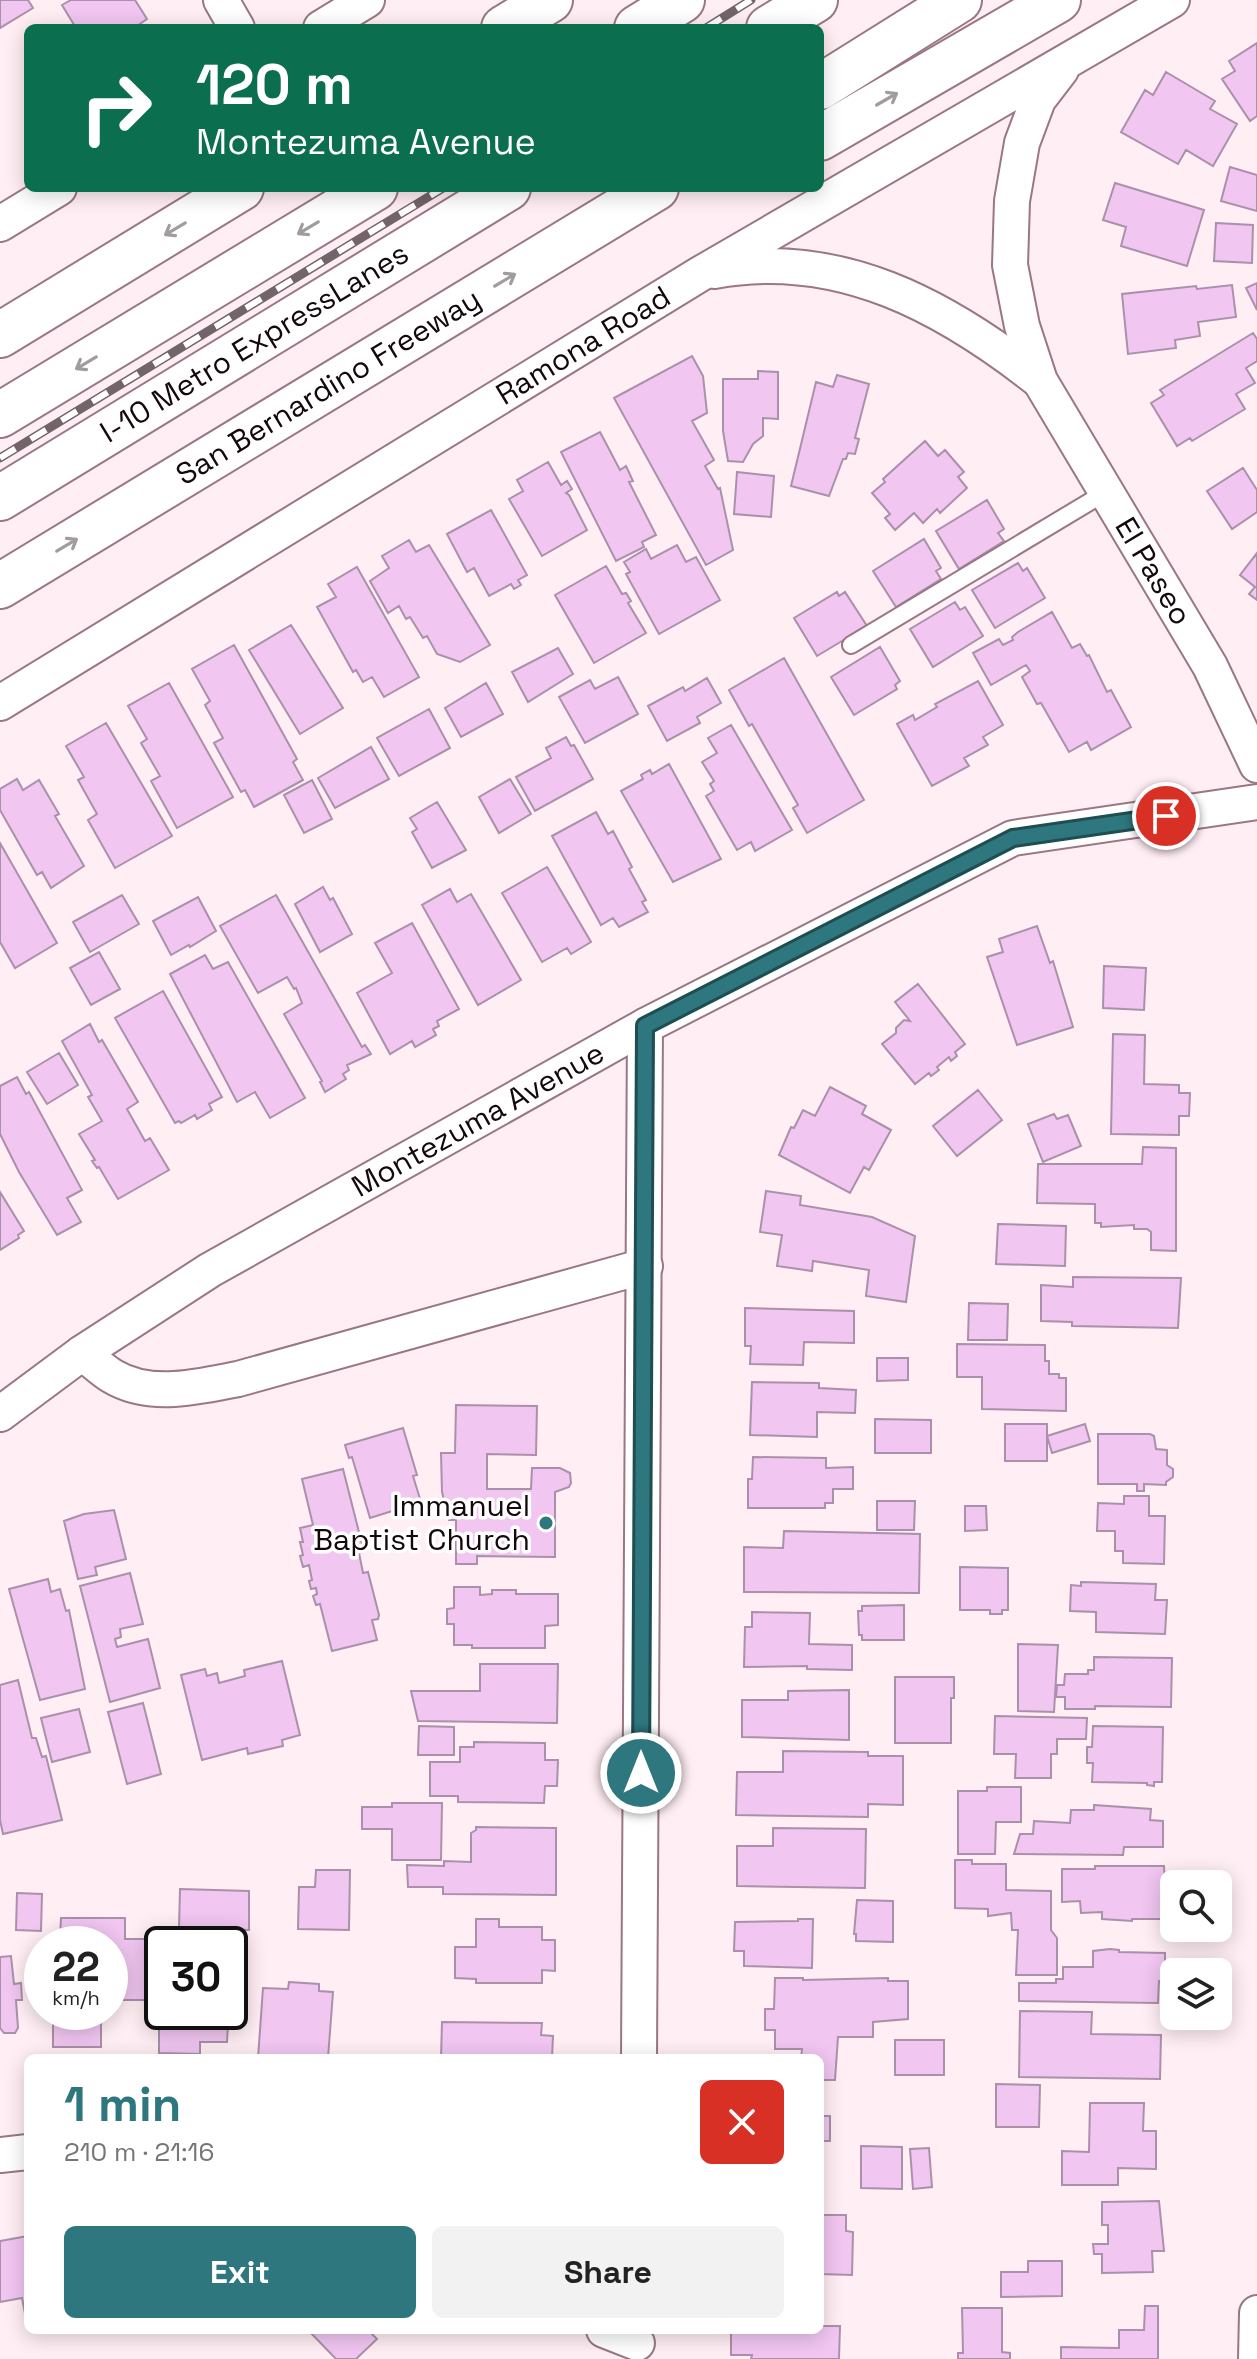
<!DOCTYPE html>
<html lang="en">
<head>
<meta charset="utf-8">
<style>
	body { margin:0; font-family:"Space Grotesk",sans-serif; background:#f2f2f2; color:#222; height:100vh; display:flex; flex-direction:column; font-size:30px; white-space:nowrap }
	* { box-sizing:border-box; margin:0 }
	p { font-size:26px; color:#767676 }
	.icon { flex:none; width:44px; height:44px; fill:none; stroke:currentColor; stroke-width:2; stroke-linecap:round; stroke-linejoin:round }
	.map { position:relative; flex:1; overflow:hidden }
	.sheet { position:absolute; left:24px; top:2054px; width:800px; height:280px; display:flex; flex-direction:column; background:#fff; border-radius:12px; box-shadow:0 4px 20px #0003 }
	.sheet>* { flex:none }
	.guide { position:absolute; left:24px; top:24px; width:800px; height:168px; border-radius:12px; box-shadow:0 4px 20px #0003; background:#0b6e4f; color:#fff; overflow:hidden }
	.fabs { position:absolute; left:1160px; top:1870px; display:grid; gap:16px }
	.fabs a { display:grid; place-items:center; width:72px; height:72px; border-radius:12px; background:#fff; box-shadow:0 4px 20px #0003; font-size:40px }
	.speed { position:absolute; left:24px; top:1926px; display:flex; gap:16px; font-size:40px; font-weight:700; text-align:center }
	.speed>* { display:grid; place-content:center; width:104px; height:104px; border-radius:50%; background:#fff; box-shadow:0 4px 20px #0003; line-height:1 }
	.speed small { font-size:20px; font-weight:400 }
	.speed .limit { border:4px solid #111; border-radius:12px; background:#fff; color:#111 }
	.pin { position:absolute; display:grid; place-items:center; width:68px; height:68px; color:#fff; margin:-34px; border:4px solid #fff; border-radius:50%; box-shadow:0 2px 8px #0007 }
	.me { position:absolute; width:88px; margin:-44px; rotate:0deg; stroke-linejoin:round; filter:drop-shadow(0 0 6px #0008) }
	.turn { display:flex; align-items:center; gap:28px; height:168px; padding:0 40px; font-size:36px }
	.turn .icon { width:104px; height:104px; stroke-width:2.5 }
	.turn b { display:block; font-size:56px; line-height:68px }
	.round { display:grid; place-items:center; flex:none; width:84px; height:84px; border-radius:12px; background:#f2f2f2 }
	.overview { display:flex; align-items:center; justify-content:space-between; height:136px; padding:0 40px }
	h1 { font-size:48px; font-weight:700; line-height:60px; color:#2e777e }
	.button { display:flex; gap:16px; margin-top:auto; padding:16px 40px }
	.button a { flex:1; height:92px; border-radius:12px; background:#2e777e; color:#fff; font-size:32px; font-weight:700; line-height:92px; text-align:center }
	.button a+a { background:#f2f2f2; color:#222 }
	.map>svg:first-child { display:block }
</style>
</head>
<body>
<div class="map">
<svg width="1257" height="2359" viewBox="0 0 1257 2359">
	<rect width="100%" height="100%" fill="#ffeef3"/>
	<path fill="#f1c6f1" stroke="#aa90aa" stroke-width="2" d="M0,0h28l5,8 -33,20z
		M71,0h64l12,19 -13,9h-58l-14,-23z
		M1257,43v73l-7,5 -28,-42 13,-8 -6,-10z
		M1166,72l49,29 -5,8 27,15 -24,42 -27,-16 -8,14 -57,-32 24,-42 8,5z
		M1230,167l27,8v36l-36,-10z
		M1115,183l89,27 -17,56 -66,-20 5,-19 -23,-7z
		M1216,223l37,2 -1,38 -38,-2z
		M1257,283v27l-11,-22z
		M1232,285l4,32 -38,5 2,14 -25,4 1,8 -48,6 -6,-60 74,-8 1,3z
		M1253,333l4,6v22l-11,7 9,15 -19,11 9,15 -53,32 -2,-3 -13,8 -26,-43 13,-8 -4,-5z
		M692,356l11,20 4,37 -15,8 22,39 -9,6 13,23 2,-1 13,62 -27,15 -92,-167z
		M758,371l20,1v47l-15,-1v18l-10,8 -10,18 -15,-1 -5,-30v-52h35z
		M837,375l32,9 -14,54 4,1 -4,15 -7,-1 -2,6h-3l-14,37 -38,-10 25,-104 17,5z
		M600,432l20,38 6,-4 7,15 -4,1 27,53 -14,7 2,5 -28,14 -55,-109z
		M925,441l13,15 7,-6 19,22 -6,5 9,11 -27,25 -3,-4 -14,14 -9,-10 -19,17 -10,-12 5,-4 -18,-21 13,-11 -2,-3z
		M548,462l13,23 6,-4 5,8 -6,4 3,2 18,35 -45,26 -33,-57 14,-8 -6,-11z
		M1243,468l14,22v22l-25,17 -25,-38z
		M737,472l37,4 -3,41 -37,-3z
		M987,500l17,29 -6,4 6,8 -45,28 -23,-38z
		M491,510l36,65 -9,5 3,5 -7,4 -3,-5 -22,12 -15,-28 -7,4 -20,-38z
		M924,539l17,29 -5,3 5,8 -45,28 -23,-36z
		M409,540l7,12 13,-7 61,100 -30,17 -23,-8 -10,-18 -4,2 -13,-21 -4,2 -7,-13 -11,7 -18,-32 19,-13 -7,-12z
		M677,545l9,17 10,-5 24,43 -61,34 -33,-60 4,-2 -6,-10 22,-13 5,10z
		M1257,553v47l-8,-6 6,-7 -15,-12z
		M1018,563l5,8 4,-3 18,30 -50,30 -23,-38z
		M606,566l16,28 4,-1 5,8 -3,2 18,30 -52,30 -39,-68z
		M357,567l62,110 -35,20 -12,-20 -9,5 -7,-12 -3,2 -36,-65 19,-10 -8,-13z
		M837,592l2,4 6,-4 22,34 -50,30 -23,-38z
		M955,602l5,8 5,-3 18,29 -50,31 -23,-38z
		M1052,612l20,36 8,-4 7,12 2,-1 18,37 4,-2 20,37 -40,23 -4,-8 -18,10 -28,-49 -4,1 -15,-27 8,-6 -4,-6 -35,20 -18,-32 26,-14 4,6 10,-5 -1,-3 6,-5z
		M291,625l52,83 -43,26 -51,-84z
		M234,645l63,114 -4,3 10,18 -49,27 -9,-17 -4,2 -27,-49 9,-5 -18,-33 5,-4 -18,-32z
		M880,647l20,34 -5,4 2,4 -43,26 -23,-38z
		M558,648l15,26 -45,28 -16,-30z
		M784,658l80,142 -57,33 -14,-25 5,-3 -46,-81 -3,2 -20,-36z
		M618,677l20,37 -53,29 -26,-46 31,-17 5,9z
		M707,678l14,25 -24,14 3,6 -33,18 -19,-35 35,-19 2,4z
		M978,681l25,44 -20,12 5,8 -24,13 5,8 -37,20 -35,-62 16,-9 2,5 22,-13 -2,-3z
		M169,683l64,114 -56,31 -26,-47 9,-5 -19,-33 6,-4 -19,-33z
		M486,683l17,31 -42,23 -16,-29z
		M429,709l21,39 -51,28 -22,-38z
		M106,723l66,113 -57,32 -27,-48 9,-6 -19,-34 6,-3 -18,-31z
		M731,725l61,105 -37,21 -4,-9 -14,8 -31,-54 8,-5 -4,-7 4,-3 -12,-19 15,-9 -9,-15z
		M566,737l5,9 3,-1 19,34 -58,32 -19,-34 35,-19 -5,-10z
		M371,747l18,32 -54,29 -17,-30z
		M669,764l52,95 -48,23 -52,-91 22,-12 -2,-4 9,-5 2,4z
		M17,779l6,11 16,-10 20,34 -4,2 29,50 -33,22 -9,-16 -5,3 -37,-65v-21z
		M510,779l21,35 -32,19 -20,-36z
		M312,780l20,39 -28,14 -20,-38z
		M437,802l29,48 -34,18 -20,-36 5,-3 -7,-11z
		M596,812l12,22 5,-3 19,36 -3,2 17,31 -4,2 6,10 -29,15 -6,-9 -12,7 -49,-89z
		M0,843l57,100 -42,25 -15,-26z
		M547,867l44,75 -20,12 -4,-6 -25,14 -40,-69z
		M323,887l7,13 3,-2 19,36 -32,18 -25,-48z
		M450,889l7,13 14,-8 50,86 -43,25 -56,-100z
		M122,895l17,29 -49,28 -17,-30z
		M276,895l86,152 3,-2 6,9 -24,11 2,5 -6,4 3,5 -21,13 -5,-10 2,-1 -38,-67 18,-11 -6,-15 -2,1 -7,-12 -29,16 -38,-67z
		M198,897l18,34 -26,16 -1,-2 -18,10 -18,-34z
		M412,923l47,86 -22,12 2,5 -6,3 3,6 -21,12 -3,-6 -22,13 -33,-61 35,-20 -17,-30z
		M1037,926l13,37 3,-2 20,66 -56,18 -30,-88 16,-5 -4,-13z
		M99,952l21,37 -29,16 -21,-37z
		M205,955l8,14 15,-7 77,136 -35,20 -15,-26 -18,10 -67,-128z
		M1104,966l42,2 -2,42 -41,-2z
		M918,984l47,60 -10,8 2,4 -6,5 -2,-4 -12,10 2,3 -8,6 -2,-3 -14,11 -33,-40 14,-11v-5l8,-8 6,1 -15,-19z
		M163,991l59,106 -13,7 3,6 -15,9 -2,-4 -14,8 -2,-2 -4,2 -60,-105z
		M90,1024l9,18 3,-2 36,62 -11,7 18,32 5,-3 19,32 -51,29 -19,-32 -2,1 -5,-7 3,-1 -16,-26 23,-13 -14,-24 4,-2 -30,-54z
		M1113,1034l32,1 -1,49 35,1v8h11l-1,23h-10v19l-68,-1z
		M59,1053l19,32 -31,19 -20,-32z
		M17,1077l9,17 3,-2 53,98 -15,8 14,24 -24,13 -38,-63 -19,-38v-48z
		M830,1087l36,19 -4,8 29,16 -22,40 -5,-3 -14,26 -71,-38 12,-28 3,1 9,-18 12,6z
		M978,1090l24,30 -45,36 -24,-30z
		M1054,1114l3,5 11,-4 13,31 -38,16 -15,-38z
		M1143,1147l33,1v103l-25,-1v-18l-4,-3h-13v-4l-33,2v-4h-6v-19l-58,-1 1,-39h104z
		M766,1191l35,5 -1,9 72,12 43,19 -9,66 -40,-6 3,-26 -56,-9 -1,10 -35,-5 5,-31 -22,-3z
		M0,1192l24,39 -6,4 1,3 -19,12z
		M998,1224l68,2 -1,40 -69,-2z
		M1073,1277l108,1 -3,50 -106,-2v-4l-31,-1v-36l32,2z
		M969,1303l39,1 -1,36h-39z
		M745,1308l109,3v32l-50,-1 -1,23 -53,-1 1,-18h-6z
		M957,1344l88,1v16h4v13h10v4h7v33l-84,-2v-32h-25z
		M877,1358h31v22l-31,1z
		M752,1382l67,1v5l37,2 -1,23 -38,-1v25l-67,-2z
		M456,1405l81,1 -1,49 -49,-1v35h44l1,-21h28l10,5 1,10 -2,4 -14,5v65l-78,-1v8h-21v-44h-7l-7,-28 -1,-39h14z
		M875,1419l56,1v33h-56z
		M1005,1424h42v37h-42z
		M1085,1424l5,17 -38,12 -5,-17z
		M403,1428l14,47 -4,1 8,26 -51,16 -18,-61 -3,1 -4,-13z
		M1098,1434h52l4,2 2,13 11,1v15l6,4v8l-7,5v3l-22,-1v7h-7v-7h-39z
		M753,1457l73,1v10l27,-1v22h-20v14h-8v5h-77v-29h4z
		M343,1469l21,83 -5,1 4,20 5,-1 11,43 -1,4 -6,1 5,20 -45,11 -12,-47 -4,1 -3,-9 4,-2 -1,-6 -5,1 -2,-8 3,-1 -3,-15 -6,2 -3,-11 3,-1 -3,-13h3l-3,-14 13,-3 -11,-46z
		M1124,1496h25v20h16l-1,48 -41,-1v-12h-8v-20h-18l1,-28 26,1z
		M877,1501h38l-1,29h-37z
		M965,1506h21l1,24 -22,1z
		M114,1510l12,49 -31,8 2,8 -19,4 -14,-58 20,-7z
		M784,1531l136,3 -1,59 -175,-1v-45l39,1z
		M960,1567l48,1v42h-6v4h-12v-4h-30z
		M130,1573l13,51 -23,5 1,8 -6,2 2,8 31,-8 12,49 -50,14 -30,-116z
		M48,1579l3,13 9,-3 6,22 3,-1 16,79 -45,11 -31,-111z
		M1081,1582l75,2 -1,16h12l-2,34 -69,-2v-20l-26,-1 1,-26 10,1z
		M454,1587h26v8l12,-1v-4h24v4h42v31l-13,1v22h-73v-3h-18v-21h-7v-15l7,-1z
		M904,1605v35h-42v-5h-3l-1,-24h4v-5z
		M752,1612l58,1 -1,31 43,1v25l-45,-1v-3l-63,1 1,-40h7z
		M1018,1644l40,1 -4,67 -36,-1z
		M1094,1657l78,1 -1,49 -76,-1v3h-30v-12h-9l1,-12h7l1,-11h23v-4h6z
		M282,1661l18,74 -18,5 1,6 -35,8 -1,-6 -45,12 -21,-85 24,-6 2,7 10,-3 2,10 26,-7 -1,-6z
		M480,1664h78l-1,59 -139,-2 -7,-30h69z
		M895,1677h59v21h-3v45h-56z
		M18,1680l14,58h4l6,19 4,-1 16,64 -59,14 -3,-14v-135z
		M849,1690v50l-107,-3v-37h46v-9z
		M143,1703l18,71 -34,10 -19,-72z
		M79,1709l11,43 -38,10 -11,-44z
		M995,1716l92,2 -1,21h-29v15h-6v24h-36l1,-24h-22z
		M419,1726l35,1v28h-36z
		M1093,1726l70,1 -1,55h-8v4l-7,-1v-2l-55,-1 1,-19h-6v-16h5z
		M474,1742l71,1v17h13l-1,26h-12l-1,17 -86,-1v-6h-28v-34h30v-15h14z
		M783,1751l85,1v4h35v49l-35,-1v13l-132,-2 1,-43h46z
		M987,1787h34v35h-25l-1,32h-37v-63h29z
		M392,1803h50l-1,57h-49v-31h-30v-22h30z
		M1094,1805l57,4 -1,11 13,1v26h-39l-1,8 -109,-1 6,-20h13l1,-13 36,2 1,-13h23z
		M476,1827l80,1v67l-113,-1v-7h-35l-1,-22 37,1v-5l27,1v-29l5,-3z
		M773,1828l93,1 -1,59 -128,-2v-40h36z
		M955,1860h17v4h34v26l45,1v39l6,8v37h-41l2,-45h-6l-1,-17 -23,3v-7l-33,-1z
		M1095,1866h69l2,47h-2v6h-32v2l-30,-2v-7l-21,1 -1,-12 -18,1v-33h33z
		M316,1870h34l-1,60 -51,-1 1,-42h16z
		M180,1889l69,2v39l-70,-2z
		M17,1893l25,1 -1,37 -25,-1z
		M857,1900l36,1v41l-37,-1v-7h-2z
		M61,1918h64v21h20v61h-35v-56h-55v-6h5z
		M476,1919h23v8h43v13h13v31l-13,-1v13h-66v-4l-21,-1v-31h21z
		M798,1919h15l-1,49 -68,-2v-15h-10l1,-29 63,-1z
		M1110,1949l9,1v2l46,1v28h-6l-1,22 -139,-2v-18h37v-4h7v-12h30v-16z
		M11,1956l3,28 7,-1 1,17h-6l2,28 -3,5h-11l-4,-5v-71z
		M159,1959h3v53h72v12h-6l-1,18h-27v12l-41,-1z
		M775,1978h28v2l85,-2v3h20v38l-35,3v15h-35l-3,43h-15v-22h-19l1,-9h-27v-19h-10v-21h9z
		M289,1982l30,2v7l14,1 -5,66h-70l5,-70 25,1z
		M1020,2011l72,1 -1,22 70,1 -1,44 -141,-2z
		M53,2012h48v35h-48z
		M442,2022l100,1 -1,12 12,1 -1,22h-111z
		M895,2040h49v35h-49z
		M996,2084l44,1 -1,42h-43z
		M1090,2103h54l-1,28h13v38l-38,-1v17h-56v-34l27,1z
		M820,2116h10v25h-10z
		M861,2146l41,1v42l-41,-1z
		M929,2148l3,39 -19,2 -3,-40z
		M1159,2201l5,50h-12l1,21 -51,1v-19h-8l-1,-10h15v-19h-6v-23z
		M820,2215h26v16l7,1 -1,43 -32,-1z
		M28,2236v93l-6,-31 -22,4v-61z
		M1028,2261h34v35l-61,1v-25h27z
		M1145,2306h13v53h-97v-12l58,1v-18h25z
		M962,2308h40v44l8,1v6h-52v-6h5z
		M820,2326h20l-1,33h-88l1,-4h-21v-25h89z
		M308,2330h60l9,9 -21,20h-20z"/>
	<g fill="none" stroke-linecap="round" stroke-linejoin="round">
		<g stroke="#9a7782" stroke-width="20">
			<path id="service" d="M851,645l255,-153"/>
		</g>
		<g stroke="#9a7782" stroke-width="38">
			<g id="minor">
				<path d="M221,0l16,28"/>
				<path d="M321,28l46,-28"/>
				<path id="s1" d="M1061,70l-23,30 -16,43 -10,58 -2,64 12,61 18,55 170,285 47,99"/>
				<path d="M0,224l59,-36"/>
				<path d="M714,271c125,-23 231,35 326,110"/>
				<path id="s2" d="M0,703l700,-429 472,-274"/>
				<path d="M82,1353c10,7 20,17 30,23 38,23 85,11 126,3l407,-113"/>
				<path id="s3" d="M0,1414l82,-61 128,-83 435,-244 368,-188 244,-36"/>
				<path d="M639,2058l6,-1032"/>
				<path d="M0,2155l28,-3"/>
				<path d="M604,2330l33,13"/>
				<path d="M1256,2359l1,-46"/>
			</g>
		</g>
		<g stroke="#9a7782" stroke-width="48">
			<g id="motorway">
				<path d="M504,28l46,-28"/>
				<path d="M637,28l45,-28"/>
				<path d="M769,28l46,-28"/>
				<path d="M820,87l139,-87"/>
				<path d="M820,138l238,-138"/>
				<path d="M0,335l241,-147"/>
				<path d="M0,415l375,-227"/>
				<path id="s4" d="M0,498l508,-310"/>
				<path id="s5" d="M0,586l656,-398"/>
			</g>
		</g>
		<use href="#service" stroke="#fff" stroke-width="16"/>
		<use href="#minor" stroke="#fff" stroke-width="34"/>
		<use href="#motorway" stroke="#fff" stroke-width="44"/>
		<g stroke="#726468" stroke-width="9">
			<path id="rail" d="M706,28l45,-28
				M0,458l443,-270"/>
		</g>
		<use href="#rail" stroke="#fff" stroke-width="6" stroke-dasharray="18" stroke-linecap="butt"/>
	</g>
	<defs><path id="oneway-shaft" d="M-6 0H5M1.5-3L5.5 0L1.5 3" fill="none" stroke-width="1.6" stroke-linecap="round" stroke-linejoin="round" transform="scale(2)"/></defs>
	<g stroke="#a19c9e">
		<use href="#oneway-shaft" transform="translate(887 99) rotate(-30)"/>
		<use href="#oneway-shaft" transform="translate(308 228) rotate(149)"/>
		<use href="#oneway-shaft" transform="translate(175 229) rotate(149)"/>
		<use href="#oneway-shaft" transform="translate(505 280) rotate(-31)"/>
		<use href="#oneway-shaft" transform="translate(86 363) rotate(149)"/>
		<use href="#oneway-shaft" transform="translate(67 545) rotate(-31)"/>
	</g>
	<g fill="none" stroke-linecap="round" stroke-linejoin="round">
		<g stroke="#1e4d52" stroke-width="20">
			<path id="route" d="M641,1773l4,-747 368,-188 153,-22"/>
		</g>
		<use href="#route" stroke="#2e777e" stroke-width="14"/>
	</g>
	<circle fill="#2e777e" stroke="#fff" stroke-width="3" cx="546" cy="1523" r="8"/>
	<g text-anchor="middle" stroke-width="7" stroke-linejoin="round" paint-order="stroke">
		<g font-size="30" fill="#14080c" stroke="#fff">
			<text dy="10" stroke="none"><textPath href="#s4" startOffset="298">I-10 Metro ExpressLanes</textPath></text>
			<text dy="10" stroke="none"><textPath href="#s2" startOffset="684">Ramona Road</textPath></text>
			<text dy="10" stroke="none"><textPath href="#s5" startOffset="384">San Bernardino Freeway</textPath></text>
			<text dy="10" stroke="none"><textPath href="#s1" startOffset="548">El Paseo</textPath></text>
			<text dy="10" stroke="none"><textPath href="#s3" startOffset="562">Montezuma Avenue</textPath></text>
		</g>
		<g font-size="30" fill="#14080c" stroke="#fff" text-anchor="end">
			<text x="530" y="1516">Immanuel<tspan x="530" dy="34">Baptist Church</tspan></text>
		</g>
	</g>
</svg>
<div class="fabs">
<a><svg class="icon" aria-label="search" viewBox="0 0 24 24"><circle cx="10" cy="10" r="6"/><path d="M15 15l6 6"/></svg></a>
<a><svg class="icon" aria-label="layers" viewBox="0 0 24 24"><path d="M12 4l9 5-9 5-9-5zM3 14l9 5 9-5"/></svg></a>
</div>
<div class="speed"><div>22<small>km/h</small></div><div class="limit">30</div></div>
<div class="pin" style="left:1166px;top:816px;background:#d93025"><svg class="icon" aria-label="arrive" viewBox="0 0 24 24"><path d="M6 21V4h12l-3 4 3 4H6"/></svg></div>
<svg class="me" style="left:641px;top:1773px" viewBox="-20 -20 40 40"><circle r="17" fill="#2e777e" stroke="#fff" stroke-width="3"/><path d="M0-11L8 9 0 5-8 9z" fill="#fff"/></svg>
<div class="guide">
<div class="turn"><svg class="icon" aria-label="right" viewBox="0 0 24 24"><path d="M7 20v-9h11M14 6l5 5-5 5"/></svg><div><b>120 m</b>Montezuma Avenue</div></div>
</div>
<section class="sheet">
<div class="overview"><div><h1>1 min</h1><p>210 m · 21:16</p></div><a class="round" style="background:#d93025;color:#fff"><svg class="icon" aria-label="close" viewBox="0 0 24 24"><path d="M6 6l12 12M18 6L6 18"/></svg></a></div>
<div class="button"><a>Exit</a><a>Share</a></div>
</section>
</div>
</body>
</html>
